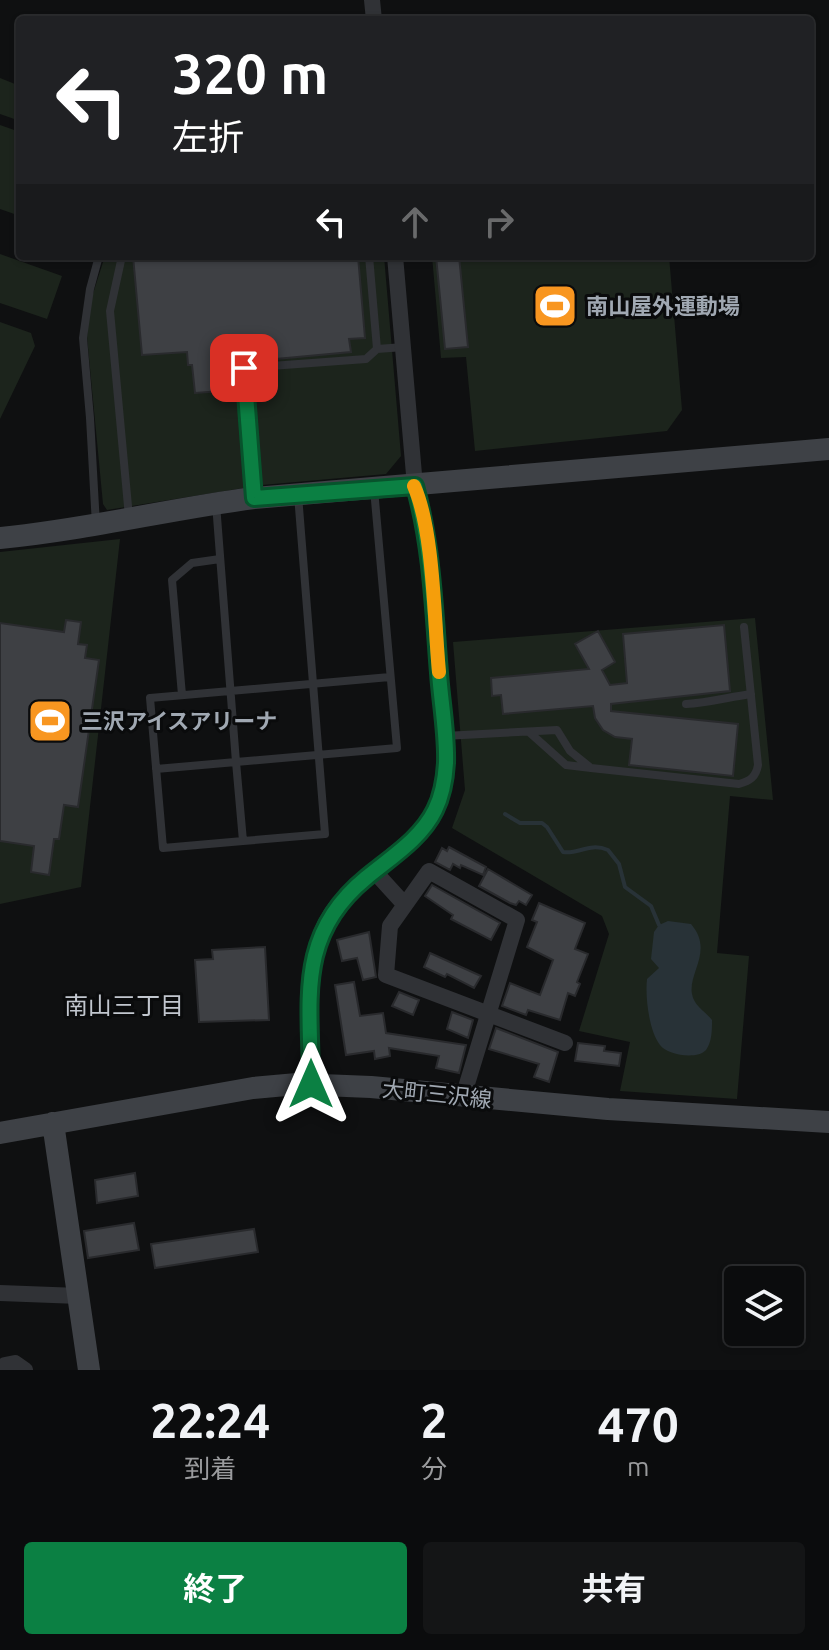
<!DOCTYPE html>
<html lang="ja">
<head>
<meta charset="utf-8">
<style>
	body { margin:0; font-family:Ubuntu,"Noto Sans JP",sans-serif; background:#141516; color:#f1f3f6; height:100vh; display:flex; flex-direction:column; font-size:30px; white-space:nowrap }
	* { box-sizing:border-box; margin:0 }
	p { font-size:26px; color:#9a9b9d }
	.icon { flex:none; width:44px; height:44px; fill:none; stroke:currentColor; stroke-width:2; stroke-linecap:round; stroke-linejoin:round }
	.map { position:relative; height:1370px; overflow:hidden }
	.details { display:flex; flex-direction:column; background:#0b0c0d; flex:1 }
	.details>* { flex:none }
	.guide { position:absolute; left:16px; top:16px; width:798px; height:244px; border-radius:8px; box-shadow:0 2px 6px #0004,0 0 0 2px #2b2c2e; background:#202124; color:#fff; overflow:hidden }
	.buttons { position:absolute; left:724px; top:1266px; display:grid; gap:16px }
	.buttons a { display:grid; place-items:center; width:80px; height:80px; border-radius:8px; background:#0b0c0d; box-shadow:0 2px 6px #0004,0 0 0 2px #2b2c2e; font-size:40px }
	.pin { position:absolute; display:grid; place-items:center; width:68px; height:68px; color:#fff; margin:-34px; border-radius:16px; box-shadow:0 4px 12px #0006 }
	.me { position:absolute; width:88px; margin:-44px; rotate:0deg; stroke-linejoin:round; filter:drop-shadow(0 0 6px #0008) }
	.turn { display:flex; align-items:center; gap:28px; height:168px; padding:0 24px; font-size:36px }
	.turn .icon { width:104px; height:104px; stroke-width:2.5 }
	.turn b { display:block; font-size:56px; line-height:68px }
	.lanes { display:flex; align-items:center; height:76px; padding:0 24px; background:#0003; justify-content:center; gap:40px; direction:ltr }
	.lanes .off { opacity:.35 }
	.eta { display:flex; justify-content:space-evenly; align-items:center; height:136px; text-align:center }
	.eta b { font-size:48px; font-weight:700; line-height:56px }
	.cta { display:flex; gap:16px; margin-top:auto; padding:16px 24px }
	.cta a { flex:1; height:92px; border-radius:8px; background:#0b8043; color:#fff; font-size:32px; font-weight:700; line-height:92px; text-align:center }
	.cta a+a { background:#141516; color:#f1f3f6 }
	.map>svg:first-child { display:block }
</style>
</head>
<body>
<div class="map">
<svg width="829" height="1370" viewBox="0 0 829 1370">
	<rect width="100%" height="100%" fill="#0f1011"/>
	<path fill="#1c241c" d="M0,78l20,8v35l-20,-7z
		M0,125l20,7v84l-20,-7z
		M0,254l62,22 -15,43 -47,-16z
		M105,256h279l17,200 -15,18 -124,11 -155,25 -4,-6 -16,-167 3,-34z
		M432,256h237l13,154 -15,21 -192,20 -9,-94 -25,1z
		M0,322l31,11 4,13 -35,73z
		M120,539l-39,348 -81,17v-352z
		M755,618l18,182 -43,-4 -13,157 32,3 -12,143 -117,-8 10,-49 -51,-11 30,-97 -7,-18 -150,-88 13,-38 -12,-148z"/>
	<path fill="#283237" d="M668,921l23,3c23,27 -3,48 1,70 2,12 13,17 20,26 0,10 0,22 -6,30 -9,10 -39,5 -46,-5 -11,-14 -15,-48 -13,-66l12,-11 -8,-9 3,-27 5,-7z"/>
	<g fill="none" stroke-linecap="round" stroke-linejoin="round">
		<path stroke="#283237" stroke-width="4" d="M505,814l15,9h22l5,4 16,25c15,3 26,-10 45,-2l11,14 6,23 26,19 8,19"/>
	</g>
	<path fill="#3e4044" stroke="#292a2d" stroke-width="2" d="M133,256h225l7,82 -16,1 2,13 -131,12 2,27 -27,2 -3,-28h-4l-1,-13 -45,3z
		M436,256h23l9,91 -23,2z
		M66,620l15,2 -3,22 9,1 -2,13 14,2 -21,147 -14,-2 -5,34h-5l-5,36 -18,-3 3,-26 -34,-5v-218l64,9z
		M724,625l6,66 -119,13v7l127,13 -5,52 -104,-11 3,-26 -17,-2 -12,-7 -8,-12 -2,-12 -90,8 -2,-19 -9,1 -1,-18 98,-9 -14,-25 23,-13 17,31 -13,8 8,15 17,-2 -4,-49z
		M449,847l37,20 -3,8 -22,-10 -1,3 -7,-4 -3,6 -15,-8 7,-14 5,3z
		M488,869l44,26 -6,10 -7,-4 -3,4 -6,-2 -31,-17z
		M432,885l68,38 -9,17 -40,-21 2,-4 -28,-19z
		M539,903l46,20 -10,26 13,5 -11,28 3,2 -5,12 -7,-3 -8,27 -32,-10 -2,5 -24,-9 8,-23 30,12 13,-35 -26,-13 10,-25 -5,-2z
		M369,932l7,45 -13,3 -6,-22 -15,3 -5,-21z
		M265,947l4,73 -70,2 -4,-62 18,-1 -1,-9z
		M430,953l51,23 -7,12 -27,-14 -2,3 -21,-10z
		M354,982l6,34 23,-3 3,20 80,12 -7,28 -23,-5 3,-12 -50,-8 1,8 -15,3 -1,-8 -28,4 -11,-70z
		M399,992l20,8 -6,15 -21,-9z
		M452,1012l21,8 -5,18 -21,-9z
		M496,1028l62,24 -9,30 -15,-5 5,-13 -50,-15z
		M578,1043l27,3 -1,5 17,2 -2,13 -44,-5z
		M135,1173l3,23 -41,7 -2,-23z
		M134,1223l5,27 -51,8 -4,-27z
		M254,1229l4,23 -103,16 -4,-24z"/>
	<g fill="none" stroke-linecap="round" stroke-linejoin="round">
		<path stroke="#303236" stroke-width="8" d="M122,256l-12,55 19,206
			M369,256l8,93
			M298,495l27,339 -82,7 -7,-79 161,-14 -23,-259
			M254,498l-10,-130 122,-9 11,-10 27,-2
			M96,525l-6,-107 -7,-80 7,-49 9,-33
			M182,695l-10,-115 20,-17 28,-4
			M686,704c22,-1 43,-7 65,-10
			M529,732l37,33 25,3
			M444,736l113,-6 13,21 21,17 148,16c11,-3 17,-7 19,-19l-14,-138
			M156,769l80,-7 -20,-258
			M243,841l-80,7 -13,-150 240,-21"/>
		<path stroke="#303236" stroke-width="16" d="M372,0l2,20
			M374,871l31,34
			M311,1084c0,-59 -13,-136 30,-183 25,-27 56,-48 83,-73 15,-22 20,-42 22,-69 -9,-90 -6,-185 -31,-273l-20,-230
			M463,1097l54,-177 -88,-49 -39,55 -4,49 179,68
			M0,1293l79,3
			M0,1370l5,-5 10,-2 10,7"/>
		<path stroke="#3e4146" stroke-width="22" d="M0,538c85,-8 169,-29 254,-40l575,-49
			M53,1123l36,247
			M0,1133l253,-45 44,-4 74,3 237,22 221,13"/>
	</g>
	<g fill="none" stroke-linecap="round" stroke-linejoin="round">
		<g stroke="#07532c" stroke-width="20">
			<path id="route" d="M244,368l10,130 161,-12c17,61 19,125 24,187 2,29 8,61 7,90 -1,17 -4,33 -11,47 -14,29 -45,48 -69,68 -71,58 -55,124 -55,206"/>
		</g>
		<use href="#route" stroke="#0b8043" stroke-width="14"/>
		<path stroke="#f59e0b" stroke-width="14" d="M414,486c20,45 20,135 25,186"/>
	</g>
	<defs>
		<g id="stadium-square" transform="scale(2.3)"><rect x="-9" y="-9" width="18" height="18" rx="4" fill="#f89620" stroke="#0a0b0c"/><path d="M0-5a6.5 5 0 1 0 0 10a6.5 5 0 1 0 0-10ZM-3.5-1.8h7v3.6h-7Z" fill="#fff"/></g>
	</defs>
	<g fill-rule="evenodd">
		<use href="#stadium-square" x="555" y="306"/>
		<use href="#stadium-square" x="50" y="721"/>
	</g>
	<g text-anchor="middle" stroke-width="6" stroke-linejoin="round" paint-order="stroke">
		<g font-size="22" font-weight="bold" fill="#a0a8b2" stroke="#0a0b0c" text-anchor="start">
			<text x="586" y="314">南山屋外運動場</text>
			<text x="81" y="729">三沢アイスアリーナ</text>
		</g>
		<g font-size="22" fill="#a0a8b2" stroke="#0a0b0c">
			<text transform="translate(437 1094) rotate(6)" y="8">大町三沢線</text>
		</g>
		<g font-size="24" fill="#c1c6ce" stroke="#0a0b0c">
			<text x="124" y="1014">南山三丁目</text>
		</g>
	</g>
</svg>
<div class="buttons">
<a><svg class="icon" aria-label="layers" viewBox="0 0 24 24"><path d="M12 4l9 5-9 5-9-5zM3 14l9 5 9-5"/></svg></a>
</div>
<div class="pin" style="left:244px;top:368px;background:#d93025"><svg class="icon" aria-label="arrive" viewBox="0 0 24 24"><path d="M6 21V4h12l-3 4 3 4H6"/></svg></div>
<svg class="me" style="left:311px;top:1084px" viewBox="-20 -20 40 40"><path d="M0-17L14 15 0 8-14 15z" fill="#0b8043" stroke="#fff" stroke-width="4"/></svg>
<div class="guide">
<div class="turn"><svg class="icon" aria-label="left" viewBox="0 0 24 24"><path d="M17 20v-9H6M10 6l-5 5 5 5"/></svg><div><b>320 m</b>左折</div></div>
<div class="lanes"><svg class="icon" aria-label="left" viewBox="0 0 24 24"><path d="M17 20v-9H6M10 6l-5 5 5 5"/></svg><svg class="icon off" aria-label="ahead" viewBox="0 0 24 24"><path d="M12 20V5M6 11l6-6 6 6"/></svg><svg class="icon off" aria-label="right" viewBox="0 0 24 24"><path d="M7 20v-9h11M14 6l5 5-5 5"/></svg></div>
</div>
</div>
<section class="details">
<div class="eta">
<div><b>22:24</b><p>到着</p></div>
<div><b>2</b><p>分</p></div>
<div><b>470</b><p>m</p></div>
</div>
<div class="cta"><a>終了</a><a>共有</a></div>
</section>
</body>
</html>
